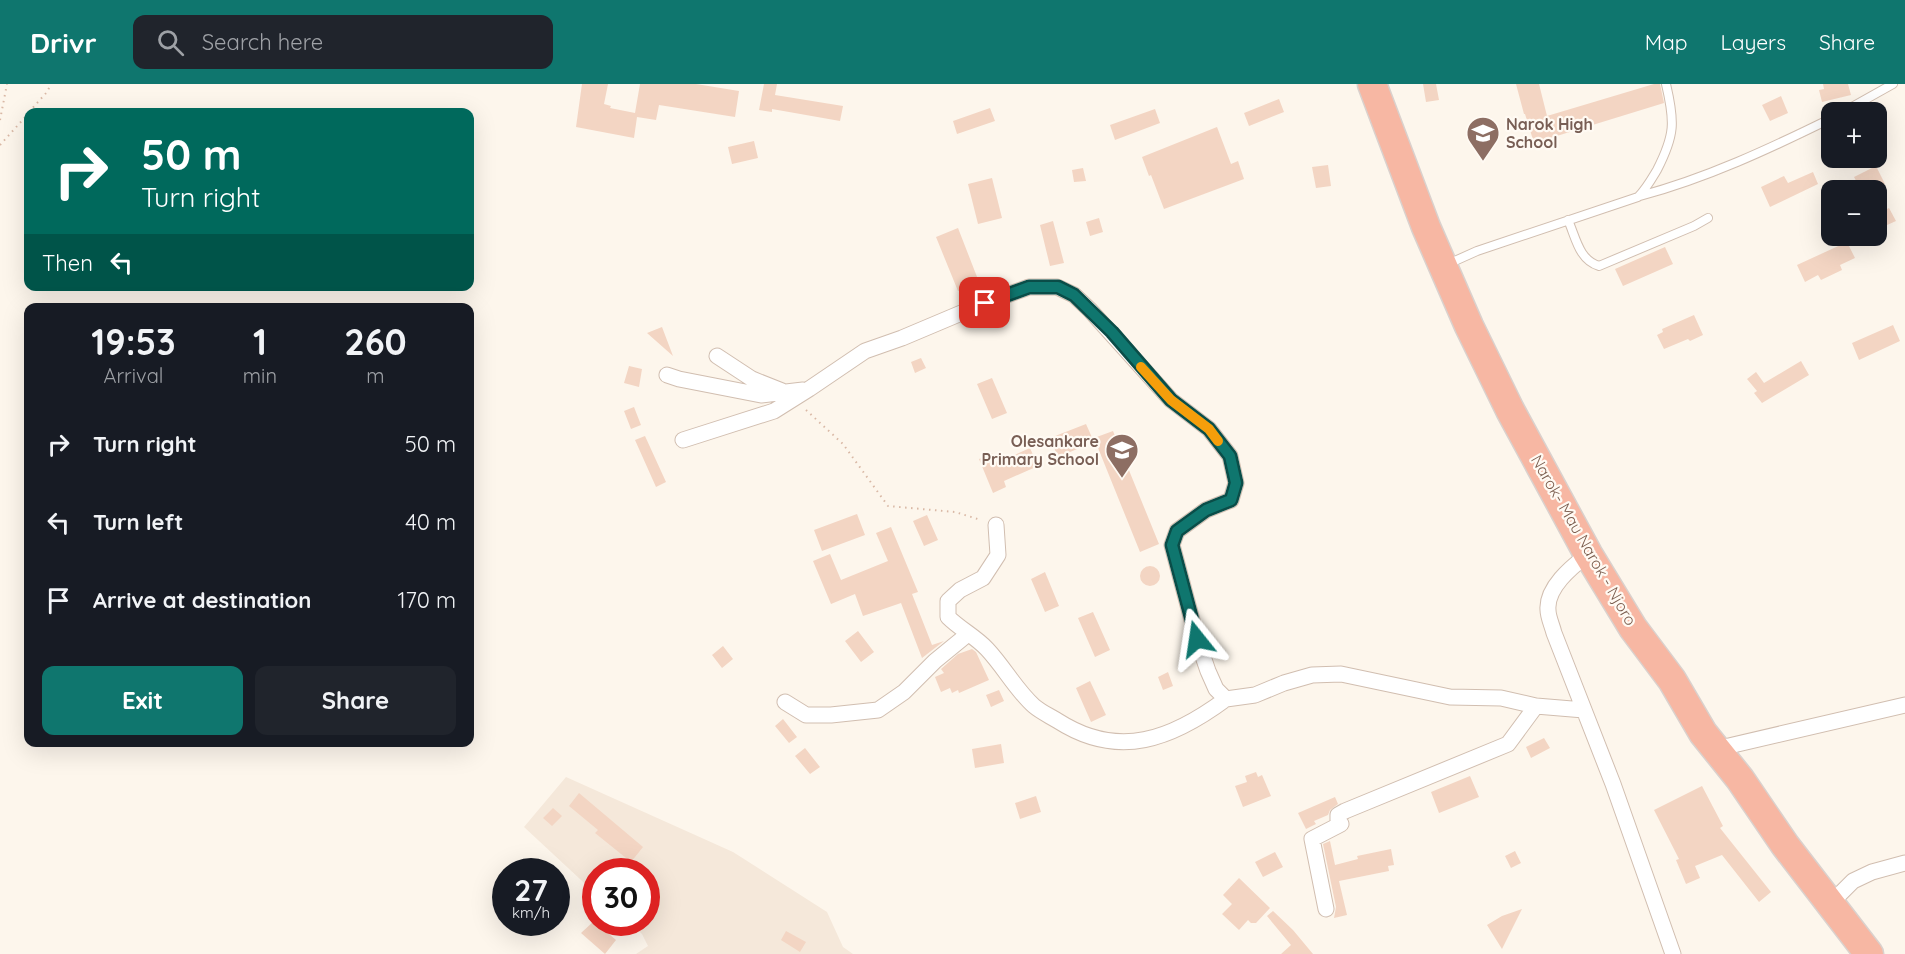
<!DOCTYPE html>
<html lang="en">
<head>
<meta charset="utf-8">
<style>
	body { margin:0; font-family:Quicksand,sans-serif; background:#20242c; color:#f1f3f6; height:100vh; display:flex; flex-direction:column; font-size:22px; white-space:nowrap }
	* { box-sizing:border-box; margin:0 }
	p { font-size:20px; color:#9ea1a6 }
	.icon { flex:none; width:33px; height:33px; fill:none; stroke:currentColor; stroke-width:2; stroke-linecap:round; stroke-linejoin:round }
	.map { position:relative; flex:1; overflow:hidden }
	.drawer { position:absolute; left:24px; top:219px; width:450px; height:444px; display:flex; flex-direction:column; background:#171b24; border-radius:12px; box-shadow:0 6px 24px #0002 }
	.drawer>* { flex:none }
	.hud { position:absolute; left:24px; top:24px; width:450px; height:183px; border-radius:12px; box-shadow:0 6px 24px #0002; background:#00695c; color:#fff; overflow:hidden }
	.fabs { position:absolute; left:1821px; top:18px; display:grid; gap:12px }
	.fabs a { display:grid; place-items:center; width:66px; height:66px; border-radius:12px; background:#171b24; box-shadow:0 6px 24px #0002; font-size:30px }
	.speed { position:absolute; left:492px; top:774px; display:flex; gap:12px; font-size:30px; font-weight:700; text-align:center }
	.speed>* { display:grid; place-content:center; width:78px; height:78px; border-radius:50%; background:#171b24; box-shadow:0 6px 24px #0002; line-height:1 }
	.speed small { font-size:15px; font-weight:400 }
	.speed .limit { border:9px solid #d22; background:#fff; color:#111 }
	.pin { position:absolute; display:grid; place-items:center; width:51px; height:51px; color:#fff; margin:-26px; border-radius:12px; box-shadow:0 3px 9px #0006 }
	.me { position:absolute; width:66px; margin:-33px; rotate:345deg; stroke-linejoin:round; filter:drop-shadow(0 0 4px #0008) }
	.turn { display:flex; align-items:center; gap:21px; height:126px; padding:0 18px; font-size:27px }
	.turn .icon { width:78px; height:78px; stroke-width:2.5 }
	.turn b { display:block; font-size:42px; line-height:51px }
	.then { display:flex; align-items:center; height:57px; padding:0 18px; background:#0003; gap:12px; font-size:22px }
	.eta { display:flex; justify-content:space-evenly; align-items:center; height:102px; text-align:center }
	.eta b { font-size:36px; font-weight:700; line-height:42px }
	.action { display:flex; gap:12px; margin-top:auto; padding:12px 18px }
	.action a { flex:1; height:69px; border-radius:12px; background:#0f766e; color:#fff; font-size:24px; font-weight:700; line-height:69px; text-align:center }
	.action a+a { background:#20242c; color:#f1f3f6 }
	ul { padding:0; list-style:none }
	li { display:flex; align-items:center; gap:18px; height:78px; padding:0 18px }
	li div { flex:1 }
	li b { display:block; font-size:22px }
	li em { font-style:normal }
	header { display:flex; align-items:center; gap:36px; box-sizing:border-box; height:84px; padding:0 30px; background:#0f766e; color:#fff }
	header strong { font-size:28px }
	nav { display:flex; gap:33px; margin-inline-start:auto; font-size:21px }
	.search { width:420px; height:54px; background:#20242c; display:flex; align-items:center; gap:15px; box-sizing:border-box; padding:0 21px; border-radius:12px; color:#9ea1a6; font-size:22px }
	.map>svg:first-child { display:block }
</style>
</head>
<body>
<header>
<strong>Drivr</strong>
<div class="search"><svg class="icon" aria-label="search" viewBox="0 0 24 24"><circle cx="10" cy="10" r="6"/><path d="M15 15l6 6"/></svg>Search here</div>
<nav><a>Map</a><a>Layers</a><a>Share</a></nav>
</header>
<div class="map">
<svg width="1905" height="870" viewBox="0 0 1905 870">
	<rect width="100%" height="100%" fill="#fdf6ec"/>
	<path fill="#f5e8da" d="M566,693l167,75 94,60 16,35 10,7h-217l12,-8 -6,-12 -13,-11 17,-1v-50h-50l-1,21 -71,-66z"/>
	<path fill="#f3d5c3" d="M582,0h26l-4,20 7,2 -1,2 25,5 5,-29h56l43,7 -4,26 -76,-12 -3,15 -19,-3 -3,21 -58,-11z
		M764,0h13l-2,11 68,11 -3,15 -68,-12v3l-13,-2z
		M1423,0h13l3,16 -13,2z
		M1516,0h23l8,32 107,-32h6l4,19 -130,40 -9,-29h-1z
		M1823,0h25l3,11 -29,7 -3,-12 5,-1z
		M1781,12l7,17 -18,8 -8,-16z
		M1279,15l5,13 -35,14 -5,-13z
		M990,24l5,13 -38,13 -4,-13z
		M1155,25l5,14 -45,17 -5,-15z
		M1217,43l14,37 7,-3 6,18 -80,30 -13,-34 -2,1 -7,-19z
		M754,57l4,17 -26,6 -4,-17z
		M1328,81l3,21 -15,2 -4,-21z
		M1876,82l9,18 -12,6h-12l-7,-13z
		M1083,84l3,13 -12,1 -2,-12z
		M1813,88l5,12 -48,23 -9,-20 23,-11 4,7z
		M992,94l10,40 -24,6 -10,-40z
		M1889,124l7,13 -20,9v-16z
		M1099,134l4,14 -13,4 -4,-14z
		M1053,137l11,42 -14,3 -10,-41z
		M958,144l21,54 -21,9 -22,-54z
		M1847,158l8,16 -15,7 2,5 -21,10 -3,-5 -13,7 -8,-17z
		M1665,163l8,17 -50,22 -8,-17z
		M1694,231l9,20 -13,6 -2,-2 -24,10 -7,-14 6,-3 -1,-3z
		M1893,241l7,16 -41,19 -7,-17z
		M662,243l11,29 -26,-23z
		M921,274l5,10 -11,5 -4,-11z
		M1801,277l8,14 -47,28 -8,-10 3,-2 -10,-12 9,-7 8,11z
		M629,282l13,3 -3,18 -15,-4z
		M992,294l15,35 -15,6 -15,-35z
		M634,323l7,18 -10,4 -7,-18z
		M1086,340l8,18 -36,15 -8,-19z
		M1113,347l46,113 -19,8 -46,-114z
		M645,352l21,46 -10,5 -21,-47z
		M1030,364l8,18 -34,15 2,6 -13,6 -14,-34 13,-6 5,10z
		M857,430l8,21 -43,16 -8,-21z
		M927,431l11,25 -14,6 -11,-25z
		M891,443l27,65 -6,2 20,51 12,-4 -22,17 -21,-55 -38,13 -8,-22 -24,10 -18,-43 17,-7 11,26 47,-19 -12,-28z
		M1140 492a10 10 0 1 1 20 0a10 10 0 1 1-20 0Z
		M1045,488l14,34 -14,6 -14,-33z
		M1093,528l17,38 -15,7 -17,-39z
		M858,547l16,21 -13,10 -16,-21z
		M723,562l10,13 -11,9 -10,-13z
		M972,565l4,3 13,28 -30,13 -1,-3 -6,3 -2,-5 -9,4 -6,-15 9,-4 -3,-4 17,-15z
		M1168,588l5,14 -10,4 -5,-13z
		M1090,597l16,34 -15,7 -15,-34z
		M999,606l5,11 -13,6 -5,-12z
		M783,635l14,18 -8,6 -14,-17z
		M1544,654l6,10 -19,10 -5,-11z
		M1001,660l3,19 -29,5 -3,-19z
		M805,664l15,19 -10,7 -15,-18z
		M1256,688l2,5 4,-2 9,21 -28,11 -8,-21 12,-4 -2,-6z
		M1470,692l9,21 -40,16 -8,-21z
		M1702,702l21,40 -3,2 51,64 -12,10 -37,-47 -27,11 5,12 -14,6 -10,-24 3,-1 -25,-49z
		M579,709l64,54 -12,15 -36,-29 3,-3 -29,-24z
		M1036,712l5,16 -21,7 -5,-16z
		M1335,713l3,7 -8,6 -2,5 -14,6 2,3 -10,5 -8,-16z
		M553,724l9,8 -10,10 -9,-8z
		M1330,757l5,24 23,-6 -1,-3 34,-7 3,16 -6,1 1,5 -50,10 8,34 -13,3 2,-11 -13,-63z
		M1515,767l6,12 -10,5 -6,-12z
		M1275,768l8,15 -20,10 -8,-15z
		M1239,794l31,30 -14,15h-5l-3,-3 -9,10 -17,-16 10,-10 -9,-9z
		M1522,825l-20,40 -15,-24 15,-9z
		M1273,827l20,19 20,24h-32l10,-9 -24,-29z
		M594,837l22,19 -11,14 -24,-21z
		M786,847l20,11 -6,10 -19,-12z"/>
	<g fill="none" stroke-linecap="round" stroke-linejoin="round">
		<g stroke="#d1beb0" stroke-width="10">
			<path id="lane" d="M1843,28l50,-28
				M1640,112c67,-18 129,-47 192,-78
				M1568,136c8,18 11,40 31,46l95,-40 14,-8
				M1448,180l29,-13 161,-54c8,-8 13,-17 19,-27 18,-35 18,-48 9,-86"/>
		</g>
		<g stroke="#d1beb0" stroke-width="17">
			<path id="street" d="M717,272l35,23 30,12
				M667,291l12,4 82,16 42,-5
				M683,356l91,-29 35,-22 56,-38 37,-13 83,-35 44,-16h28l17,8 16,15 81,90 38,29 21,27 6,27 -5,17 -25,10 -29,21 -5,14 25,94 11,32 8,18 10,10 29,-4 29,-12 28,-8 29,-1 109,23 51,1 35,8
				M996,441l2,30 -15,23 -23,12 -12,11v16c12,12 28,20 39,32 17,18 29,41 47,57 7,6 16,10 24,15 61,39 114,18 168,-22
				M1588,470c-15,12 -42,33 -40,56 0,7 4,15 6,23l59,151 60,170
				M785,618l21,13h25l47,-5 26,-18 31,-31 33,-27
				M1716,665l189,-44
				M1830,820l23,-23 19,-9 33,-9
				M1326,825l-14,-70 29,-15 -3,-4v-5l7,-4 163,-67 28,-38 48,4"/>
		</g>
		<g stroke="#dad1cd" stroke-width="31">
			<path id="highway" d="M1372,0l54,143 43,99 41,84 78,144 45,74 39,52 31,53 37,46 45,66 84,109"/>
		</g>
		<path stroke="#d9b8a5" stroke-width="2" stroke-dasharray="1.5 4.5" stroke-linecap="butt" d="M29,28l18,-20 4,-8
			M0,36l7,-36
			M0,61l28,-31
			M806,326l37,34 45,62 67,6 26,8"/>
		<use href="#lane" stroke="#fff" stroke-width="8"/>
		<use href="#street" stroke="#fff" stroke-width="15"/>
		<use href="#highway" stroke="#f7b7a3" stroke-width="28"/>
	</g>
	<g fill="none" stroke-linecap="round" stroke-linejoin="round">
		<g stroke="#0a4d48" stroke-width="15">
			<path id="route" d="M985,219l44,-16h29l16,8 38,37 59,68 38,29 21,27 6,27 -5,17 -25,10 -29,21 -5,14 25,94"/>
		</g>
		<use href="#route" stroke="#0f766e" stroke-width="10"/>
		<path stroke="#f59e0b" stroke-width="10" d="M1141,283l30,33 38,29 9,12"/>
	</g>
	<defs>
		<g id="school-pin" transform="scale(1.725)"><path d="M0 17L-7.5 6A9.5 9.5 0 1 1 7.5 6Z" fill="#8d6e63" stroke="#fffaf3"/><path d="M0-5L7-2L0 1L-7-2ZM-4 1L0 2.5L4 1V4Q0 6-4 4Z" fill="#fff"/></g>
	</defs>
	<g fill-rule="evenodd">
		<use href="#school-pin" x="1483" y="49"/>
		<use href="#school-pin" x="1122" y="366"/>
	</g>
	<g text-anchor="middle" stroke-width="4.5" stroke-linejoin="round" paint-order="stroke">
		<g font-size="16" font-weight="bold" fill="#785e54" stroke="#fffaf3" text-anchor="start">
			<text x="1506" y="46">Narok High<tspan x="1506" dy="18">School</tspan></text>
			<text x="1099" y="363" text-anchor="end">Olesankare<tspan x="1099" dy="18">Primary School</tspan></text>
		</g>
		<g font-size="16" fill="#7a5c4d" stroke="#fffaf3">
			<text transform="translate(1584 456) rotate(60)" y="6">Narok- Mau Narok - Njoro</text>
		</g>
	</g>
</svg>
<div class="fabs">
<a>+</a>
<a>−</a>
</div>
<div class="speed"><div>27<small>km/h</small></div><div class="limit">30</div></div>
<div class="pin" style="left:985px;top:219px;background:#d93025"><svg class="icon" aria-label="arrive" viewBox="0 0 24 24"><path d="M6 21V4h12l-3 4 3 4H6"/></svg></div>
<svg class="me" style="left:1197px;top:555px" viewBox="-20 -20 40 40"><path d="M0-17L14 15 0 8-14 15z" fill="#0f766e" stroke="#fff" stroke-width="4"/></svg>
<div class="hud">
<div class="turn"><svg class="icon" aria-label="right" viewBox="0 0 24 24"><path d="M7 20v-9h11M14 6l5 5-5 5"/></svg><div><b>50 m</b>Turn right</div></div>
<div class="then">Then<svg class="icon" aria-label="left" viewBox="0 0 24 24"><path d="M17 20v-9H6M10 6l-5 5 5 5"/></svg></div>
</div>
<section class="drawer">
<div class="eta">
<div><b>19:53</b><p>Arrival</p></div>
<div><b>1</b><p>min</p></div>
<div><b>260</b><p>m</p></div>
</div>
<ul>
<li><svg class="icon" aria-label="right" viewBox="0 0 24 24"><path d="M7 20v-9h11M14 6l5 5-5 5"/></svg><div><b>Turn right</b></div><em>50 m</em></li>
<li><svg class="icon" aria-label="left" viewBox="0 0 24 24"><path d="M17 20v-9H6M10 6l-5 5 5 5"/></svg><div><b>Turn left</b></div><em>40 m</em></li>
<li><svg class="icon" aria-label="arrive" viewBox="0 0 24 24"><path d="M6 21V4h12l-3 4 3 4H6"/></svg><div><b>Arrive at destination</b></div><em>170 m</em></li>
</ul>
<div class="action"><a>Exit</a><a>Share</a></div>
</section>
</div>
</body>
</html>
